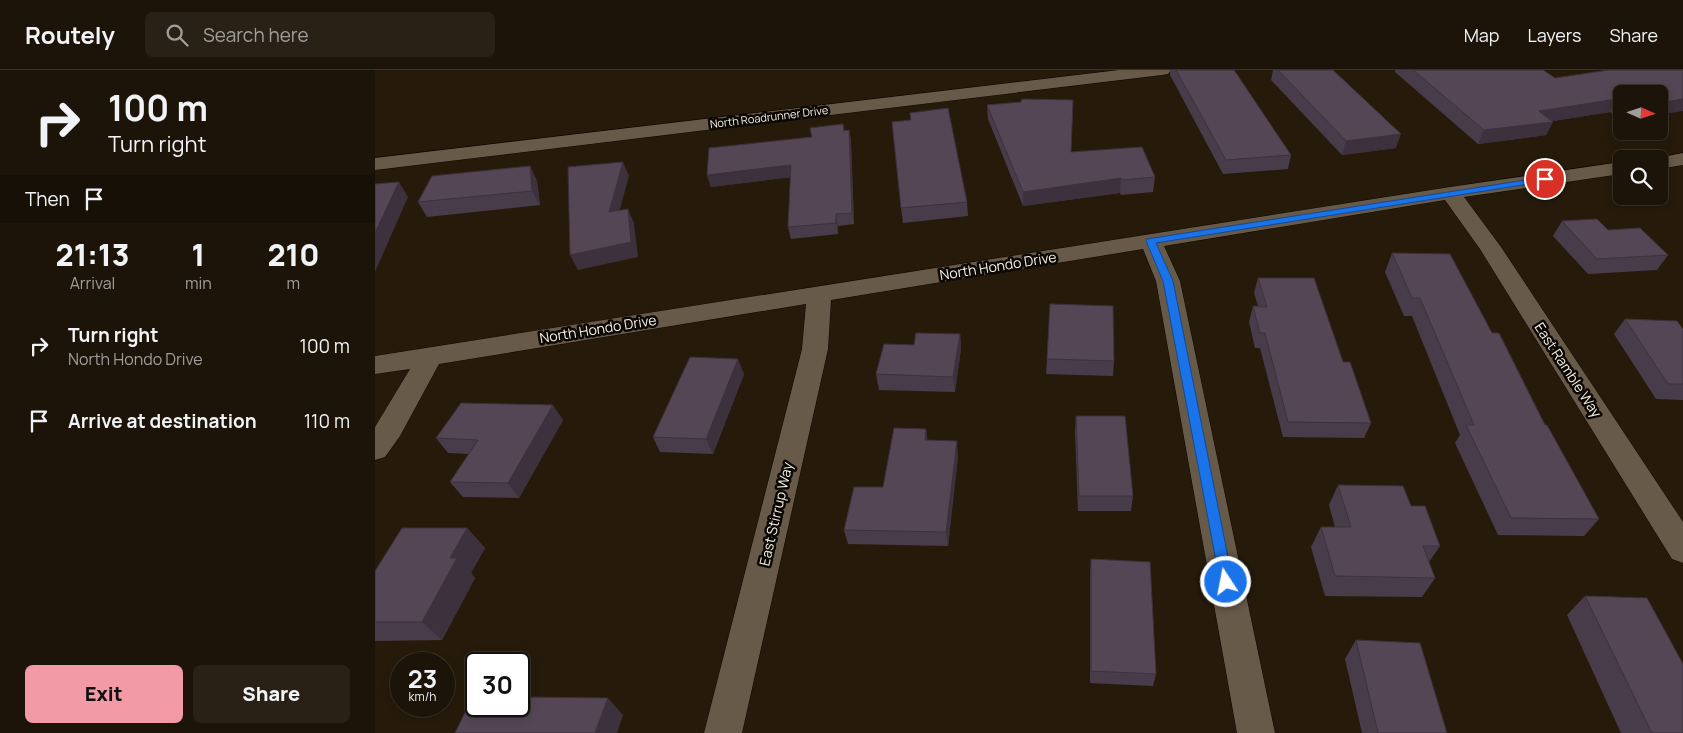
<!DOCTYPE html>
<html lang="en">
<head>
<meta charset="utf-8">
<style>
	body { margin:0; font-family:Manrope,sans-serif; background:#292116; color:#f1f3f6; height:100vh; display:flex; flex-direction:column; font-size:19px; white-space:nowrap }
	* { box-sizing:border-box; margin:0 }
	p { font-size:16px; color:#a09e9c }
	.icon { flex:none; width:28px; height:28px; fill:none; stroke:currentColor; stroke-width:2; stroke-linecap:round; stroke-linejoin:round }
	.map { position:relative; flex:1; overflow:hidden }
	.side { display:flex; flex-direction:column; background:#1c1408; width:375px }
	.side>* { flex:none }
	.guide { background:#1c1408; color:#f1f3f6; overflow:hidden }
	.needle { width:32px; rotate:93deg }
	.fabs { position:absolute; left:1238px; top:15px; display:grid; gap:10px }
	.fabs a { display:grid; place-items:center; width:55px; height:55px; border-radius:8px; background:#1c1408; box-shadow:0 2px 8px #0003,0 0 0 1px #3a3329; font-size:25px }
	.speed { position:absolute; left:15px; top:582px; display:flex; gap:10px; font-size:25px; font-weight:700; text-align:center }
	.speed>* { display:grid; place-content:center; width:65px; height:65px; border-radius:50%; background:#1c1408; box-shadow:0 2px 8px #0003,0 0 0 1px #3a3329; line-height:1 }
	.speed small { font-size:12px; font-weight:400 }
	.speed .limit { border:2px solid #111; border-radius:8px; background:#fff; color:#111 }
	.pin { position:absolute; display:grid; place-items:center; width:42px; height:42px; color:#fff; margin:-21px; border:2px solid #fff; border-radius:50%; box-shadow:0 1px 5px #0007 }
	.me { position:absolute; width:55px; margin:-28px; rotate:349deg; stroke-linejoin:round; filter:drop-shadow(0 0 4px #0008) }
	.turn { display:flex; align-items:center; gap:18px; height:105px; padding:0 25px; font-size:22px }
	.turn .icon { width:65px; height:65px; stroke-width:2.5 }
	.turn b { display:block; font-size:35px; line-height:42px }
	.then { display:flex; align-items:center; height:48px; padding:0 25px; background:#0003; gap:10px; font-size:19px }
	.eta { display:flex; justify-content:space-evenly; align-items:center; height:85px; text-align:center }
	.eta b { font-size:30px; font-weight:800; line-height:35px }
	.cta { display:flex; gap:10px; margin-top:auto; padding:10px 25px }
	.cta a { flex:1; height:58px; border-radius:8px; background:#f39aa7; color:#111; font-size:20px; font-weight:800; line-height:58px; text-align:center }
	.cta a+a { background:#292116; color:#f1f3f6 }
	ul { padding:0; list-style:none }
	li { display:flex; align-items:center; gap:15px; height:75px; padding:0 25px }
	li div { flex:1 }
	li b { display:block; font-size:19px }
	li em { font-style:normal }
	header { display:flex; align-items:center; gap:30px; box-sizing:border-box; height:70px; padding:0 25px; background:#1c1408; border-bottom:1px solid #3a3329 }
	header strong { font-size:24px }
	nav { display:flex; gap:28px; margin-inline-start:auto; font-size:18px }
	.search { width:350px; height:45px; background:#292116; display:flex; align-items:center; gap:12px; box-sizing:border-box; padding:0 18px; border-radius:8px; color:#a09e9c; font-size:19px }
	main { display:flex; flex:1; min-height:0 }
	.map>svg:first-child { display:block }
</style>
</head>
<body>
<header>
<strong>Routely</strong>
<div class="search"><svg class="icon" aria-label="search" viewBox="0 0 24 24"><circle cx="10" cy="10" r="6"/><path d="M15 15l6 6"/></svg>Search here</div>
<nav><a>Map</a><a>Layers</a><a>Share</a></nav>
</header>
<main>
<section class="side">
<div class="guide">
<div class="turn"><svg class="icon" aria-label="right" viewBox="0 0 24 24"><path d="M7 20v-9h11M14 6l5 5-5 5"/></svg><div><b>100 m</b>Turn right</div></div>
<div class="then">Then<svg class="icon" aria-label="arrive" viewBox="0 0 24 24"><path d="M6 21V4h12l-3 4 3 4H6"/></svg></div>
</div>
<div class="eta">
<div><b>21:13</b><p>Arrival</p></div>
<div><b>1</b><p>min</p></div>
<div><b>210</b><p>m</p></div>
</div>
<ul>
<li><svg class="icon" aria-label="right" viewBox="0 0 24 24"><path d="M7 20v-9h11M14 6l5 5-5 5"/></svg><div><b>Turn right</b><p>North Hondo Drive</p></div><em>100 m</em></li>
<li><svg class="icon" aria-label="arrive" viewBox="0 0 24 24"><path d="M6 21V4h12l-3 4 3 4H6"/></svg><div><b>Arrive at destination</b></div><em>110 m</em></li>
</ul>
<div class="cta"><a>Exit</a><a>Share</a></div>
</section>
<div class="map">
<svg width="1308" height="663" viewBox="0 0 1308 663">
	<rect width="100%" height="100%" fill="#261b0b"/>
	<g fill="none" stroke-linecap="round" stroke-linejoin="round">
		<g stroke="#0f0600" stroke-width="1">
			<path id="minor" d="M744,0h52l-3,4 -6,1 -787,95v-12z
				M1308,83v12l-24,4v-10h-7z
				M1246,92v12l-157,23 37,50 182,275v41l-11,-4 -192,-310 -35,-49 -281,46 16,35 95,452h-38l-81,-452 -13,-32 -312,51 -3,49 -86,384h-38l98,-384 4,-45 -367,60 -39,72 -15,21 -10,3v-33l35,-58 -35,5v-18l1075,-169z"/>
		</g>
		<use href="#minor" fill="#675a49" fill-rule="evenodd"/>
	</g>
	<path fill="#493c4a" d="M795,0h64l57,85 -3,14 -65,5 -53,-99z
		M898,0h60l63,78 -54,7 -71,-75z
		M1020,0h148l12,8 66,16v26l-11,-8 -57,9 -7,14 -68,9 -83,-72z
		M612,35l84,47 84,25 -2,15 -32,3 -1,-2 -97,13 -35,-87z
		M474,60l2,12 3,82 -16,2v8l-47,5 -3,-12 3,-50 -80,10 -4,-12 105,-38z
		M155,96l7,15 3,24 -113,12 -9,-15z
		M592,132l1,14 -65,7 -2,-15z
		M1187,151l46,9 60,25 -11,15 -69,4 -35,-38z
		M1017,183l100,80 53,92 54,94 -15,17 -86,-1 -43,-92 5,-8 -48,-119h-8l-19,-44z
		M883,208l85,84 28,61 -7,15 -81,-1 -23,-89h-5l-6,-26 4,-16h5l-4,-13z
		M1250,249l58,10v71l-27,-1 -42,-65z
		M585,264l1,15 -6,43 -76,-2 -3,-16 38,-29z
		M672,289l67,2 -1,15 -67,-2z
		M369,304l-31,80 -53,-2 -7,-15z
		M701,346l57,80 -2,15h-53l-3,-80z
		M188,350l-44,78 -56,-1 -13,-15 19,-28 -21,-1 -12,-15z
		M553,370l30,16 -10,90 -100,-2 -4,-14 39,-43z
		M963,415l73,21 29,40 -11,16 6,16 -13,19 -97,-1 -14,-49 10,-20h14l-6,-22z
		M92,458l18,20 -14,25 4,5 -33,62 -67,1v-70z
		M716,489l65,115 -3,12 -63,-3v-110z
		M1210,526l98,137h-62l-54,-118z
		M981,570l91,93h-85l-17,-74z"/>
	<path fill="#3c313c" d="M1242,29l-7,13 -63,10h6l-7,13 -68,9 6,-14 55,-19z
		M1308,29v12l-24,4v-12z
		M474,60l2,12 3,82 -2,-11z
		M1026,64l-5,14 -54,7 4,-14z
		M248,92l6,14 -14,51 -6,-15z
		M416,95l3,12 -83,10 -4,-12z
		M155,96l7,15 3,24 -8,-14z
		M746,108l-1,15 -97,13v-14z
		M24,112l9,15 -33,75v-39z
		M253,139l6,14 4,34 -60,13 -8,-15z
		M461,144l2,12v8l-2,-11z
		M585,264l1,15 -6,43 -2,-15z
		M363,289l6,15 -31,80 -7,-15z
		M178,335l10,15 -44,78 -11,-15z
		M551,359l2,15 -3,-4z
		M582,371l1,15 -10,90 -2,-14z
		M92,458l18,20 -14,25 4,5 -33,62 -20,-18 28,-64z
		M233,628l15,17 -6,18h-22z"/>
	<path fill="#554656" stroke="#3c313c" d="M801,0h58l57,85 -65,5z
		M903,0h55l68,64 -55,7z
		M1038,0h130l12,8 54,-8h74v29l-24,4v-9h-38v7l-4,-2 -78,12 14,11 -69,8z
		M647,29l51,1 -2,52 71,-5 13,30 -33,3 -1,-2 -98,14 -36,-87 34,-3z
		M573,38l19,94 -66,6 -9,-86 19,-2 -1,-7z
		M468,54l1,7 5,-1 3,83 -16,1v9l-48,4 3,-62 -84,10 2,-27 103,-11 -2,-9z
		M248,92l-14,50 19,-3 3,33 -61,13 -2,-88z
		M155,96l2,25 -114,11 14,-26z
		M24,112l-24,51v-49z
		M1222,149l11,11 32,-2 28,27 -71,4 -35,-38z
		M1017,183l58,1 42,79h7l46,92h2l52,94 -88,-1 -45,-93h8l-54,-127h-8z
		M883,208h56l29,84h7l21,61 -83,-1 -23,-89h-5l-7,-27 14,1z
		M675,234l63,2 1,55 -67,-2z
		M1250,249l52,2 6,8v55h-15z
		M541,263l44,1 -7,43 -77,-3 8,-30 30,1z
		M315,287l48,2 -32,80 -53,-2z
		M86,333l92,2 -45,78 -58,-1 28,-42 -42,-2z
		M701,346h49l8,80h-54z
		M519,358l32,1 -1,11 32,1 -11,91 -102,-2 10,-43h29z
		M963,415l65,1 8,20h14l15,40h-17l12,32 -100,-2 -14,-49h30z
		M27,458h65l-17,30h7l-35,64h-47v-51z
		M716,489l59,3 6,112 -65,-3z
		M1210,526l62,2 36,66v69h-31z
		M981,570l64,3 27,90h-69z
		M98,626h3v10h43v-9l89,1 -13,35h-140z"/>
	<path fill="#1a73e8" stroke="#114b97" d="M1170,107l5,2 -2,2 -392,62 17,38 60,301 -2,5 -5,1 -5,-1 -58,-306 -17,-40 1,-2z"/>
	<g text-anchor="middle" stroke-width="5" stroke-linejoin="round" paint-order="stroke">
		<g font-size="11" fill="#f7f0e6" stroke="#0b0703">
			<text transform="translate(394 47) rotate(-7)" y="4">North Roadrunner Drive</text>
		</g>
		<g font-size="14" fill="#f7f0e6" stroke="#0b0703">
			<text transform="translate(623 196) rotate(-9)" y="5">North Hondo Drive</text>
			<text transform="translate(223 259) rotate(-9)" y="5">North Hondo Drive</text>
			<text transform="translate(1193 300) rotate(57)" y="5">East Ramble Way</text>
			<text transform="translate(401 444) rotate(-77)" y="5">East Stirrup Way</text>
		</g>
	</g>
</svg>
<div class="fabs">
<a><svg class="needle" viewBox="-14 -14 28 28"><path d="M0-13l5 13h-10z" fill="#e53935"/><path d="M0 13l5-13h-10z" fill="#a09e9c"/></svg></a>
<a><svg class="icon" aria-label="search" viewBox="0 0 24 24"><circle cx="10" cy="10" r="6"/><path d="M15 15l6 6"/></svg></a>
</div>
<div class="speed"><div>23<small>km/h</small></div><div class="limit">30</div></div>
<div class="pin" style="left:1170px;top:109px;background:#d93025"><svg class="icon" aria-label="arrive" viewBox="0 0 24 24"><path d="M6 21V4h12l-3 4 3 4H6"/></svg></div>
<svg class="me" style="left:851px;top:512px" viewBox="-20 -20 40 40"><circle r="17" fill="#1a73e8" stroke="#fff" stroke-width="3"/><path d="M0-11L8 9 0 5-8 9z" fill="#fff"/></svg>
</div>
</main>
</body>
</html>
